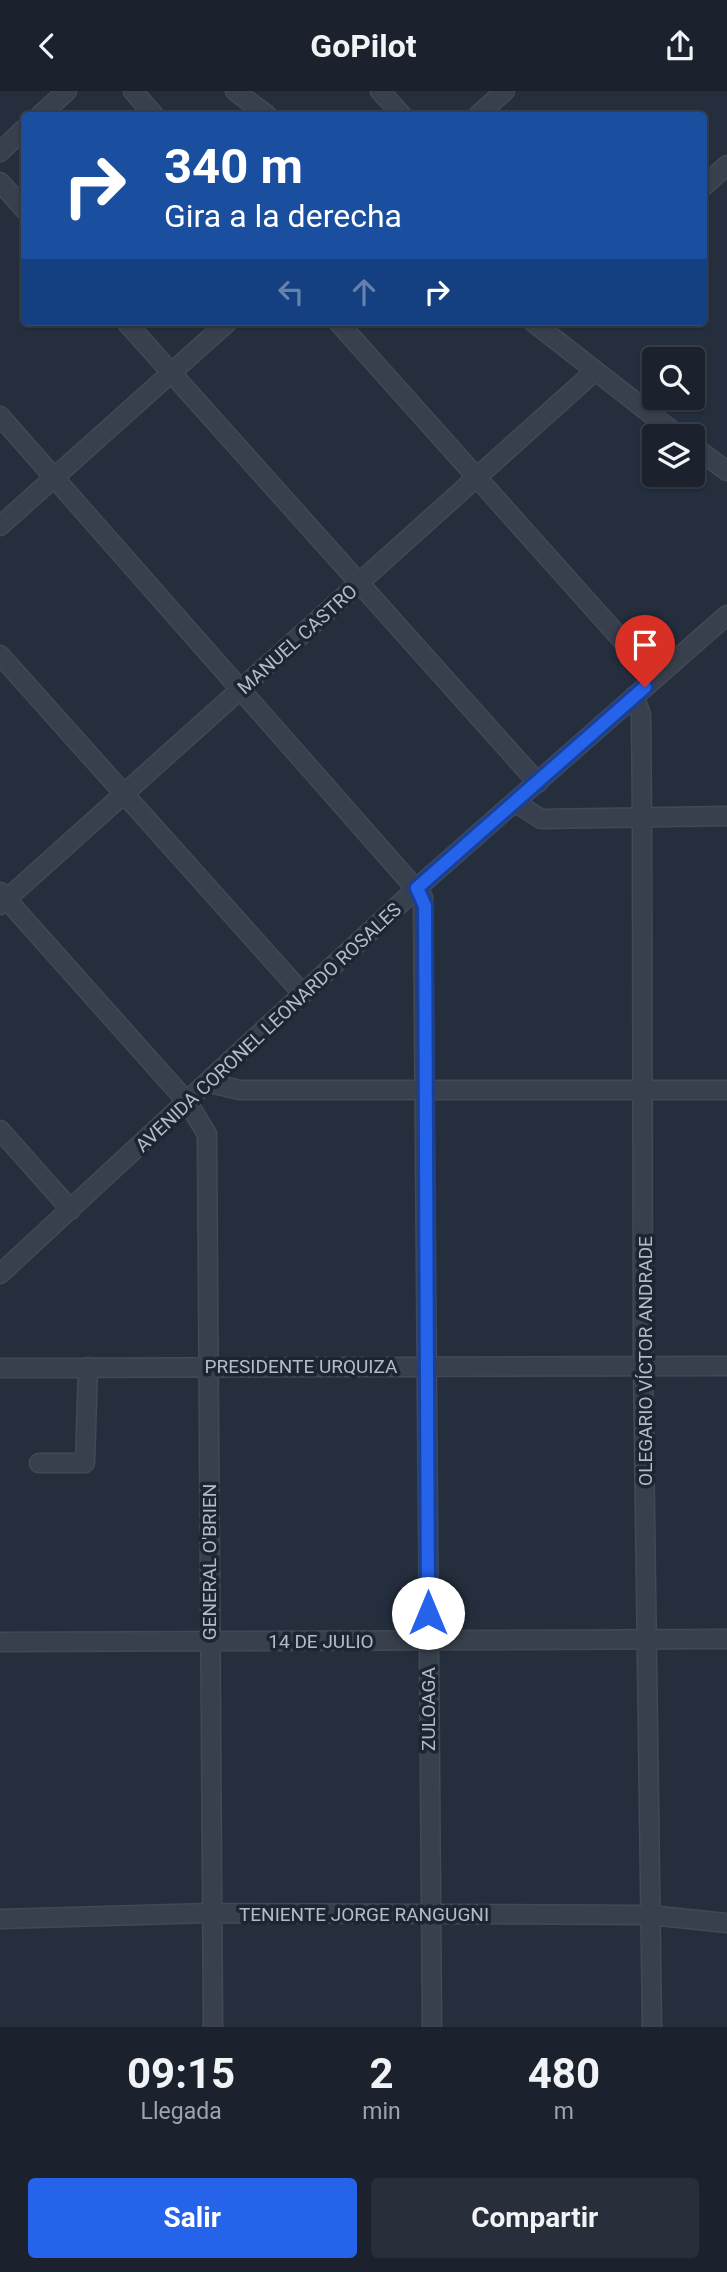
<!DOCTYPE html>
<html lang="es">
<head>
<meta charset="utf-8">
<style>
	body { margin:0; font-family:Roboto,sans-serif; background:#282f3a; color:#f1f3f6; height:100vh; display:flex; flex-direction:column; font-size:26px; white-space:nowrap }
	* { box-sizing:border-box; margin:0 }
	p { font-size:23px; color:#a0a4aa }
	.icon { flex:none; width:38px; height:38px; fill:none; stroke:currentColor; stroke-width:2; stroke-linecap:round; stroke-linejoin:round }
	.map { position:relative; height:1936px; overflow:hidden }
	.sheet { display:flex; flex-direction:column; background:#1b222e; flex:1 }
	.sheet>* { flex:none }
	.hud { position:absolute; left:21px; top:21px; width:686px; height:214px; border-radius:7px; box-shadow:0 2px 5px #0004,0 0 0 2px #393f4a; background:#1a4fa0; color:#fff; overflow:hidden }
	.fabs { position:absolute; left:642px; top:256px; display:grid; gap:14px }
	.fabs a { display:grid; place-items:center; width:63px; height:63px; border-radius:7px; background:#1b222e; box-shadow:0 2px 5px #0004,0 0 0 2px #393f4a; font-size:35px }
	.pin { position:absolute; display:grid; place-items:center; width:60px; height:60px; color:#fff; margin:-72px -30px; border-radius:50% 50% 50% 0; rotate:-45deg; box-shadow:0 0 7px #0007 }
	.pin .icon { rotate:45deg }
	.me { position:absolute; width:77px; margin:-38px; rotate:0deg; stroke-linejoin:round; filter:drop-shadow(0 0 5px #0008) }
	.turn { display:flex; align-items:center; gap:24px; height:147px; padding:0 28px; font-size:32px }
	.turn .icon { width:91px; height:91px; stroke-width:2.5 }
	.turn b { display:block; font-size:49px; line-height:60px }
	.lanes { display:flex; align-items:center; height:66px; padding:0 28px; background:#0003; justify-content:center; gap:35px; direction:ltr }
	.lanes .off { opacity:.35 }
	.eta { display:flex; justify-content:space-evenly; align-items:center; height:119px; text-align:center }
	.eta b { font-size:42px; font-weight:700; line-height:49px }
	.primary-button { display:flex; gap:14px; margin-top:auto; padding:14px 28px }
	.primary-button a { flex:1; height:80px; border-radius:7px; background:#2563eb; color:#fff; font-size:28px; font-weight:700; line-height:80px; text-align:center }
	.primary-button a+a { background:#282f3a; color:#f1f3f6 }
	header { display:flex; justify-content:space-between; align-items:center; height:91px; padding:0 28px; background:#1b222e; font-size:32px; font-weight:700 }
	.map>svg:first-child { display:block }
</style>
</head>
<body>
<header><svg class="icon" aria-label="back" viewBox="0 0 24 24"><path d="M15 5l-7 7 7 7"/></svg>GoPilot<svg class="icon" aria-label="share" viewBox="0 0 24 24"><path d="M12 15V3M7 8l5-5 5 5M5 13v7h14v-7"/></svg></header>
<div class="map">
<svg width="727" height="1936" viewBox="0 0 727 1936">
	<rect width="100%" height="100%" fill="#242e3d"/>
	<g fill="none" stroke-linecap="round" stroke-linejoin="round">
		<g stroke="#414956" stroke-width="21">
			<path id="minor" d="M133,0l21,24
				M235,0l32,24
				M380,0l22,24
				M40,24l27,-24
				M478,24l27,-24
				M0,61l24,-23
				M0,91l24,27
				M704,95l23,-21
				M126,231l412,461
				M338,231l317,355
				M533,231l146,114
				M0,325l423,481 9,1130
				M693,355l34,25
				M0,435l228,-204
				M0,564l303,339
				M634,605l7,19 1,101 1,550 9,661
				M516,712l25,16 186,-3
				M0,801l188,211 19,31 6,893
				M0,814l594,-533
				M210,992l30,7h487
				M0,1039l71,80
				M0,1183l417,-386 310,-273
				M0,1277l727,-2
				M39,1372h46l3,-96
				M0,1551l727,-3
				M0,1828l210,-6 440,2 77,8"/>
		</g>
		<use href="#minor" stroke="#38404d" stroke-width="18"/>
	</g>
	<g fill="none" stroke-linecap="round" stroke-linejoin="round">
		<g stroke="#184099" stroke-width="18">
			<path id="route" d="M428,1522l-3,-707 -8,-18 228,-201"/>
		</g>
		<use href="#route" stroke="#2563eb" stroke-width="12"/>
	</g>
	<g text-anchor="middle" stroke-width="7" stroke-linejoin="round" paint-order="stroke">
		<g font-size="19" fill="#b4bbc8" stroke="#1d2532">
			<text transform="translate(297 548) rotate(-42)" y="7">MANUEL CASTRO</text>
			<text transform="translate(268 936) rotate(-43)" y="7">AVENIDA CORONEL LEONARDO ROSALES</text>
			<text transform="translate(645 1270) rotate(-90)" y="7">OLEGARIO VÍCTOR ANDRADE</text>
			<text x="301" y="1282">PRESIDENTE URQUIZA</text>
			<text transform="translate(209 1471) rotate(-90)" y="7">GENERAL O'BRIEN</text>
			<text x="321" y="1557">14 DE JULIO</text>
			<text transform="translate(428 1618) rotate(-90)" y="7">ZULOAGA</text>
			<text x="364" y="1830">TENIENTE JORGE RANGUGNI</text>
		</g>
	</g>
</svg>
<div class="fabs">
<a><svg class="icon" aria-label="search" viewBox="0 0 24 24"><circle cx="10" cy="10" r="6"/><path d="M15 15l6 6"/></svg></a>
<a><svg class="icon" aria-label="layers" viewBox="0 0 24 24"><path d="M12 4l9 5-9 5-9-5zM3 14l9 5 9-5"/></svg></a>
</div>
<div class="pin" style="left:645px;top:596px;background:#d93025"><svg class="icon" aria-label="arrive" viewBox="0 0 24 24"><path d="M6 21V4h12l-3 4 3 4H6"/></svg></div>
<svg class="me" style="left:428px;top:1522px" viewBox="-20 -20 40 40"><circle r="19" fill="#fff"/><path d="M0-13L10 11 0 6-10 11z" fill="#2563eb"/></svg>
<div class="hud">
<div class="turn"><svg class="icon" aria-label="right" viewBox="0 0 24 24"><path d="M7 20v-9h11M14 6l5 5-5 5"/></svg><div><b>340 m</b>Gira a la derecha</div></div>
<div class="lanes"><svg class="icon off" aria-label="left" viewBox="0 0 24 24"><path d="M17 20v-9H6M10 6l-5 5 5 5"/></svg><svg class="icon off" aria-label="ahead" viewBox="0 0 24 24"><path d="M12 20V5M6 11l6-6 6 6"/></svg><svg class="icon" aria-label="right" viewBox="0 0 24 24"><path d="M7 20v-9h11M14 6l5 5-5 5"/></svg></div>
</div>
</div>
<section class="sheet">
<div class="eta">
<div><b>09:15</b><p>Llegada</p></div>
<div><b>2</b><p>min</p></div>
<div><b>480</b><p>m</p></div>
</div>
<div class="primary-button"><a>Salir</a><a>Compartir</a></div>
</section>
</body>
</html>
